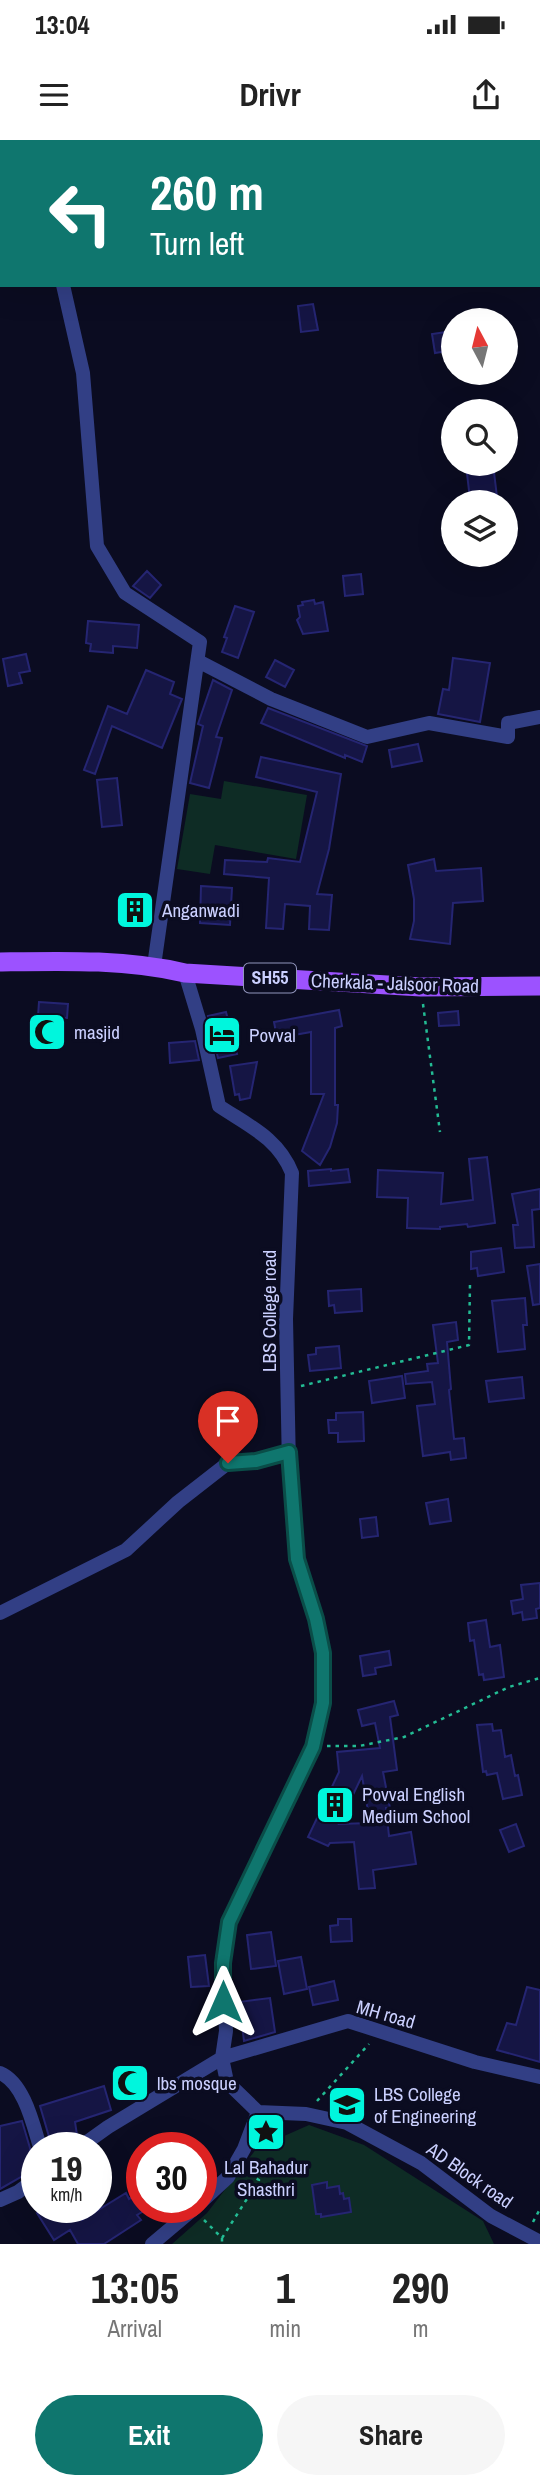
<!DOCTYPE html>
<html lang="en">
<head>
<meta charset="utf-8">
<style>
	body { margin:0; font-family:"Archivo Narrow",sans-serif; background:#f6f6f6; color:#222; height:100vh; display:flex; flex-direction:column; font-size:26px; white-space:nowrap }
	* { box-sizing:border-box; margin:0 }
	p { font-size:23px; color:#767676 }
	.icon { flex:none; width:38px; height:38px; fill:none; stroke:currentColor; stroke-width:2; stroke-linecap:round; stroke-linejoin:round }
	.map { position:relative; height:2104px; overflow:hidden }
	.panel { display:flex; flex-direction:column; background:#fff; flex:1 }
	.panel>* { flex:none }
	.hud { position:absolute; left:0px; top:0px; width:541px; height:147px; box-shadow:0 7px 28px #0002; background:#0f766e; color:#fff; overflow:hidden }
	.needle { width:46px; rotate:353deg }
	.buttons { position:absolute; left:441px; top:168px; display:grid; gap:14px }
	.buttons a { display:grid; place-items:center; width:77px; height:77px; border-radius:50%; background:#fff; box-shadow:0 7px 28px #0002; font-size:35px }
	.speed { position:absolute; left:21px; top:1992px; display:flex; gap:14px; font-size:35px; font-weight:700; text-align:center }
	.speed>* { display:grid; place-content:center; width:91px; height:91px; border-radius:50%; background:#fff; box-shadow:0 7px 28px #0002; line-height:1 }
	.speed small { font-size:18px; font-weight:400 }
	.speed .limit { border:10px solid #d22; background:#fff; color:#111 }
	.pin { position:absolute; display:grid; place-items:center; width:60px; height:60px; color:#fff; margin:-72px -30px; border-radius:50% 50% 50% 0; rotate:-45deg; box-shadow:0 0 7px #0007 }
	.pin .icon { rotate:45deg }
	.me { position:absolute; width:77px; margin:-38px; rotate:0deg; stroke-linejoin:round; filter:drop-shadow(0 0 5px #0008) }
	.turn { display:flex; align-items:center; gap:24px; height:147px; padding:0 35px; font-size:32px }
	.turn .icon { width:91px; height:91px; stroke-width:2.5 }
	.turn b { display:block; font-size:49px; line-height:60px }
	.eta { display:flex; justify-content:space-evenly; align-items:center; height:119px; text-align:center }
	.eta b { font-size:42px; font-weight:700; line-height:49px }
	.action { display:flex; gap:14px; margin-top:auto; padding:14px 35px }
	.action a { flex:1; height:80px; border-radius:42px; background:#0f766e; color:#fff; font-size:28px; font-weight:700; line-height:80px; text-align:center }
	.action a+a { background:#f6f6f6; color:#222 }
	.status { display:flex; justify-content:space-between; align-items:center; height:49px; padding:0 35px; background:#fff; direction:ltr }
	.status svg { height:19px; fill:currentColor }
	header { display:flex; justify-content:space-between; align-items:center; height:91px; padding:0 35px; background:#fff; font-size:32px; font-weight:700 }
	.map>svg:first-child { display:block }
</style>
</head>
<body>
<div class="status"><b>13:04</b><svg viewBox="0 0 49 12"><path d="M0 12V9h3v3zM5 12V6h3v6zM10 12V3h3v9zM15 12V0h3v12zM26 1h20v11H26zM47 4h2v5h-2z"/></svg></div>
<header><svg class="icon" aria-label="menu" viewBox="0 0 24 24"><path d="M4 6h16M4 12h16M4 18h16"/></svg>Drivr<svg class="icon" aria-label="share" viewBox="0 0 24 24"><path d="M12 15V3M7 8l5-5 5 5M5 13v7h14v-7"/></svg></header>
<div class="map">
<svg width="540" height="2104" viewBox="0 0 540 2104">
	<rect width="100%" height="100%" fill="#0b0c21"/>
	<path fill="#0e2c25" d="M224,641l83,14 -11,64 -81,-14 -5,29 -33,-5 13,-75 31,5z
		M309,1985l55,20 119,76 11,23h-322l35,-31 50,-65z"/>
	<path fill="#151544" stroke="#252572" stroke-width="2" fill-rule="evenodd" d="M313,164l5,26 -17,2 -3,-26z
		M453,191v19l-18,3 -3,-19z
		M474,324h19l4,33 -27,2 -4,-34z
		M147,431l14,14 -11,13 -17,-12z
		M361,434l2,20 -18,2 -2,-20z
		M314,460l1,4 8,-2 5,29 -25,3 -6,-14 3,-3 -2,-11 5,-1 -1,-3z
		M235,466l19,6 -16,46 -16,-6 5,-14 -3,-1z
		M88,481l51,4 -2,23 -24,-2v7l-23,-2 1,-7 -5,-1z
		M26,514l4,17 -11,2 3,10 -14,3 -5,-27z
		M453,518l37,5 -10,59 -42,-8 5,-25 6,1z
		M275,520l19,10 -9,17 -19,-10z
		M146,530l28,12 -4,12 12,5 -20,49 -50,-22 -17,48 -11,-4 24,-64 19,8z
		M213,540l19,10 -16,47 6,1 -13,50 -19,-5 13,-57 -5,-2 1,-3z
		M268,568l99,38 -5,16 -17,-7v3l-84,-35z
		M418,604l4,17 -30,6 -3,-17z
		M261,617l80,17 -12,75 -12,45 15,1 -3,35 -20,-1 1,-23 -25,-2 -2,25 -17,-1 3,-50 -45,-4 1,-14 42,2 1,-4 32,4 17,-70 -61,-15z
		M117,638l5,47 -20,2 -5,-47z
		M434,719l2,12 45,-3 2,33 -30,2 -3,41 -40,-5 4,-18v-22l-6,-34z
		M201,746l31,2 -2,37 -30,-2z
		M123,756h23v28h-23z
		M39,862l29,2 -1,14 -29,-2z
		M339,870l3,16 -7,2v77h3l-1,18 -7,24 -10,18 -18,-14 22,-57h-13v-62l-34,6 -3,-16z
		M458,871l1,14 -20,1 -1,-13z
		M226,872l11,42 -19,4 -10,-42z
		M195,901l4,19 -29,3 -1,-20z
		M257,922l-7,36 -10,2 -1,-6 -4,1 -5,-29z
		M487,1017l8,66 -27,4 -1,-3 -27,3v2l-33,-1 1,-30 -31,-1 1,-27 65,3 -2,31 32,-4 -4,-41z
		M331,1029v2l17,-2 2,13 -41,4 -1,-15z
		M540,1049v20l-8,1 2,37 -19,1 -2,-23h5l-6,-31z
		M501,1108l3,24 -26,4 -1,-8 -6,1v-17z
		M540,1124v40l-7,1 -6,-39z
		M361,1149l1,22 -27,2 -1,-8 -5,1 -1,-15z
		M525,1158l2,27h-4l2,24 -27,3 -6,-51z
		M456,1182l2,18 -11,2 4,47 -2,1 5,49 10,-1 2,20 -15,2 -1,-8 -27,4 -6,-50 18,-2 -3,-22 -26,2 -1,-10 23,-3 -1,-7 11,-1 -5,-38z
		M339,1206l2,22 -31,3 -2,-16 8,-1v-6z
		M402,1236l3,22 -33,5 -3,-22z
		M522,1237l2,21 -35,4 -3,-21z
		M363,1272l1,29 -26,1v-9h-9l-1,-13h8v-7z
		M448,1359l3,22 -21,3 -4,-21z
		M376,1377l2,19 -16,2 -2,-19z
		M540,1443v25l-4,1 1,9 -14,2 -1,-8 -9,2 -2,-13 12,-2 -2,-14z
		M486,1480l4,27 10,-2 4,32 -20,3 -1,-6 -4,1 -5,-35 -4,1 -2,-18z
		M389,1511l2,14 -16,3 1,6 -13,2 -3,-20z
		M394,1561l4,14 -8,2 7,53 -14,2 7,36h-4l3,28 22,-4 5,32 -43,6 2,18 -16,1 -5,-47 -24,1 -2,3 -20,-9 31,-65 -2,-20 43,-4 -5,-25 -13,3 -4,-16zM362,1636l8,47 -31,1z
		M492,1584l1,7 8,-1 4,27 6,-2 4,21 3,-1 4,20 -19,4 -6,-26 -10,2 -1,-4 -3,1 -6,-47z
		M516,1684l8,22 -15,6 -9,-22z
		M338,1779h13l1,22 -21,1 -1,-16 8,-1z
		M271,1792l5,34 -25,3 -4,-34z
		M205,1815l4,31 -18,1 -3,-30z
		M301,1817l6,32 -23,5 -6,-33z
		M334,1841l4,19 -25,5 -4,-18z
		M527,1847l13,3v72l-43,-12 10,-27 9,2z
		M270,1858l5,34 -31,9 -5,-39z
		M104,1946l7,24 -36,12 2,13 -27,5 -10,-34z
		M22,1981l8,27 3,22 -33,19v-63z
		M327,2042v6l12,-2 1,8 3,-1 1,6 5,-1 2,14 -30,5v-3h-5l-4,-29z
		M142,2051v21l-5,3 4,5 -37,24h-26l-8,-14 -16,10 -17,-27 10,-6h26l9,13 44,-27 3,6z"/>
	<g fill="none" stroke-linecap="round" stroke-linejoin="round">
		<path stroke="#23bc94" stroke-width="2.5" stroke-dasharray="3.5 5" stroke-linecap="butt" d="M423,864l17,128
			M301,1246l168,-41 1,-62
			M327,1606h32l45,-9 105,-50 31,-9
			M317,1961l52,-57
			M204,2080l18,18v6
			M533,2082l7,-13
			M222,2098l37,-58 -14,-8"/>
		<path stroke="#323f85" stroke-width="14" d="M539,19l1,-2
			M0,70l2,2
			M63,145l20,88 14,173 28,47 75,49 -46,324
			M198,521l73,38 96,38 62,-14 79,14v-14l32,-6
			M185,833l17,56 17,77c30,20 59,32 73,67l-6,146 3,148 8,92 19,60 7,34v50l-10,44 -84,175 -6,41 3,68 -4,27 5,24 31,30
			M0,1473l126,-63 52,-48 50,-39 28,-2 33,-9
			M0,1933c24,10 33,51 40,74
			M258,1972l48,2 41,9 74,40 70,53 49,26
			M80,2007l28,-20 114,-69 126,-37 127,41 65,15
			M0,2060l18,-8 19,-14
			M201,2062l27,-25 16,-28 14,-37
			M152,2104l44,-37"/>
		<path stroke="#9c52ff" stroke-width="19" d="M0,822c62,-1 125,-3 185,11l236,14 119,-1"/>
	</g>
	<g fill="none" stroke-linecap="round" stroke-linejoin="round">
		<g stroke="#0a4d48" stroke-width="18">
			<path id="route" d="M223,1862v-39l6,-41 84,-175 10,-44v-50l-7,-34 -19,-60 -8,-107 -33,9 -28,2"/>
		</g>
		<use href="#route" stroke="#0f766e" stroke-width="12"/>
	</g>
	<defs>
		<g id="building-square" transform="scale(2.0125)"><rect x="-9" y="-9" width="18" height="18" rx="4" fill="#00f6dd" stroke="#0b0c21"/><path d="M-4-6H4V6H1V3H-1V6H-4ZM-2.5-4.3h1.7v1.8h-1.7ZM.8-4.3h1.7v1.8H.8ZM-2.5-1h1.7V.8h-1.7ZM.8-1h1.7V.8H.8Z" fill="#111"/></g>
		<g id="mosque-square" transform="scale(2.0125)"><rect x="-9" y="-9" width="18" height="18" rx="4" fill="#00f6dd" stroke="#0b0c21"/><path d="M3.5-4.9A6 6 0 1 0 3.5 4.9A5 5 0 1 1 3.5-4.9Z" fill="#111"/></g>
		<g id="hotel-square" transform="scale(2.0125)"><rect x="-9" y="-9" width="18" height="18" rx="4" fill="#00f6dd" stroke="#0b0c21"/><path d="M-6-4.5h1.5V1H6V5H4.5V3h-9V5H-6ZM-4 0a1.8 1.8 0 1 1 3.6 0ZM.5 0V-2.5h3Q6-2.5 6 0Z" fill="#111"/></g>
		<g id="university-square" transform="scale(2.0125)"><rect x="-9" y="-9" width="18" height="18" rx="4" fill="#00f6dd" stroke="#0b0c21"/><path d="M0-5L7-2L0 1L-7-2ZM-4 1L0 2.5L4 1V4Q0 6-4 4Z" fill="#111"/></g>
		<g id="sight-square" transform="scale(2.0125)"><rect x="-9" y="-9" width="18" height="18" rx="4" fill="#00f6dd" stroke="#0b0c21"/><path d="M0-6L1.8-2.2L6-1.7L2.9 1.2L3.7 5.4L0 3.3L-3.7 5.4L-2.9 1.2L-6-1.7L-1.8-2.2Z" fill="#111"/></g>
	</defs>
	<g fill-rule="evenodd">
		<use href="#building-square" x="135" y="770"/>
		<use href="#mosque-square" x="47" y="892"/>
		<use href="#hotel-square" x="222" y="895"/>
		<use href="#building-square" x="335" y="1665"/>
		<use href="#mosque-square" x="130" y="1943"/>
		<use href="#university-square" x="347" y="1965"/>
		<use href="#sight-square" x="266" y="1992"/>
	</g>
	<g text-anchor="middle" stroke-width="7" stroke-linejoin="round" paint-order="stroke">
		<rect fill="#0b0c21" stroke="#9195bc" stroke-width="2" x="244" y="823.5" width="52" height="29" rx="5"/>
		<g font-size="18" font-weight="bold" fill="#cbd0ff">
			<text x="270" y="844">SH55</text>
		</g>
		<g font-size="19" fill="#cbd0ff" stroke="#0b0c21" text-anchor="start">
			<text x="162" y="777">Anganwadi</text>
			<text x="74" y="899">masjid</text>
			<text x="249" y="902">Povval</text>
			<text x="362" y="1661">Povval English<tspan x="362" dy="22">Medium School</tspan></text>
			<text x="157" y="1950">lbs mosque</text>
			<text x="374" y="1961">LBS College<tspan x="374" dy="22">of Engineering</tspan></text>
			<text x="266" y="2034" text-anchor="middle">Lal Bahadur<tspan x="266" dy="22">Shasthri</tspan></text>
		</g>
		<g font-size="19" fill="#cbd0ff" stroke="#0b0c21">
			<text transform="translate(395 843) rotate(2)" y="7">Cherkala - Jalsoor Road</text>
			<text transform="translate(269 1171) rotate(-90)" y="7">LBS College road</text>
			<text transform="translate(386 1874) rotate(16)" y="7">MH road</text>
			<text transform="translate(470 2035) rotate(35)" y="7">AD Block road</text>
		</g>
	</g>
</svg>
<div class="buttons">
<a><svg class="needle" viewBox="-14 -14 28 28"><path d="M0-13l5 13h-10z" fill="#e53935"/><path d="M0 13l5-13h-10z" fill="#767676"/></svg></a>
<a><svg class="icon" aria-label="search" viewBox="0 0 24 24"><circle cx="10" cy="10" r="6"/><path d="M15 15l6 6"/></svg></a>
<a><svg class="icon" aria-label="layers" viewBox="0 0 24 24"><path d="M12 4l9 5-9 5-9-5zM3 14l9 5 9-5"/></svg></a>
</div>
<div class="speed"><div>19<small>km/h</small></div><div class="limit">30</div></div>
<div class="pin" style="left:228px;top:1323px;background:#d93025"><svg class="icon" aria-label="arrive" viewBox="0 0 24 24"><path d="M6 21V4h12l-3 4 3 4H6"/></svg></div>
<svg class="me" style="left:223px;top:1862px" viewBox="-20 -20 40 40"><path d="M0-17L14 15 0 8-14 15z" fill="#0f766e" stroke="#fff" stroke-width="4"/></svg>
<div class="hud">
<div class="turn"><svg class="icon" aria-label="left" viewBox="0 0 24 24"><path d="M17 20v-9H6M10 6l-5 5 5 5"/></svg><div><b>260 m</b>Turn left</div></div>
</div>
</div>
<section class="panel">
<div class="eta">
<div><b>13:05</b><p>Arrival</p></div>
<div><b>1</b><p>min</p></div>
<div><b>290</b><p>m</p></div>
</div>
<div class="action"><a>Exit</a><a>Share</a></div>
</section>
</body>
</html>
